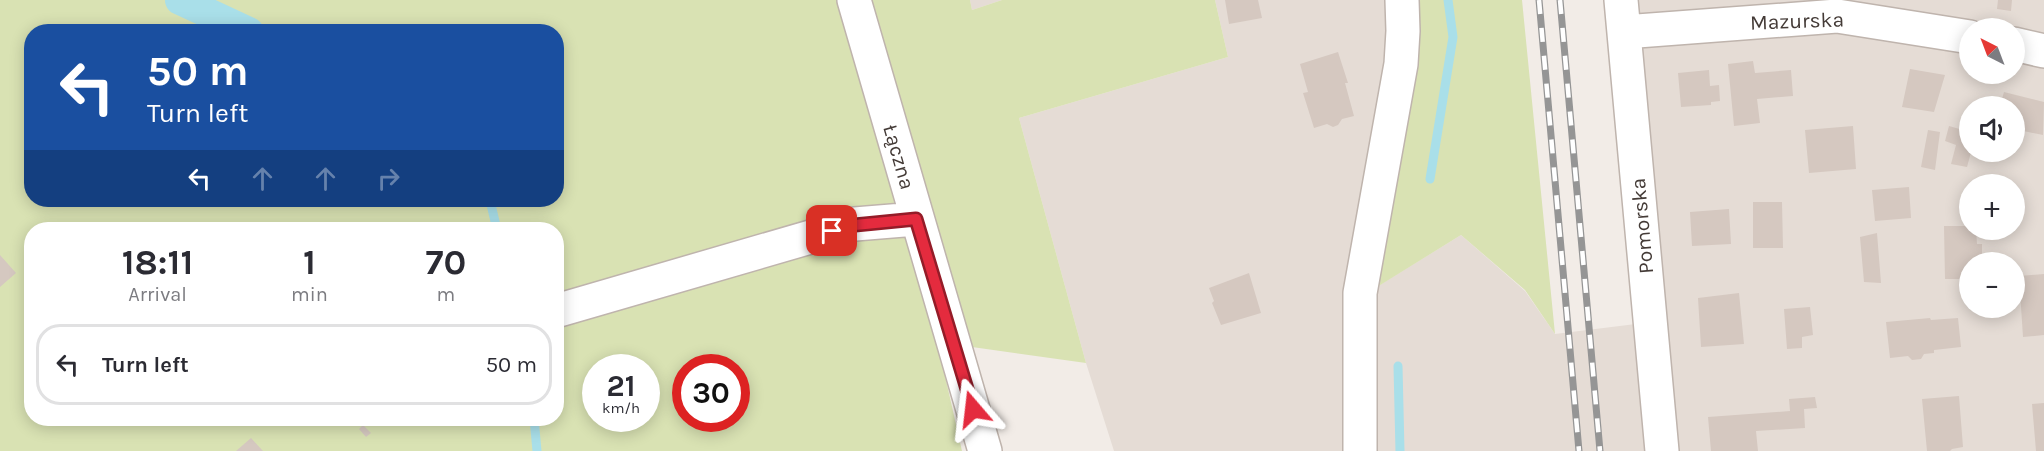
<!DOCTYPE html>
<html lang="en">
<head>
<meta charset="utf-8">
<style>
	body { margin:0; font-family:Karla,sans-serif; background:#f2f2f3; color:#2b2b33; height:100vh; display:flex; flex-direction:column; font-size:22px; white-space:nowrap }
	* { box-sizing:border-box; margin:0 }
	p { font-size:20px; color:#7c7c81 }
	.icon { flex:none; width:33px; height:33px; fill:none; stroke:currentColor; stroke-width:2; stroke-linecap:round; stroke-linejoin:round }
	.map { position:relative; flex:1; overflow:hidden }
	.side { position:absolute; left:24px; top:222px; width:540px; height:204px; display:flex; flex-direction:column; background:#fff; border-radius:24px; box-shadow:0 3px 15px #0003 }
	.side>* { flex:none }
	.hud { position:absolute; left:24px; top:24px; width:540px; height:183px; border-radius:24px; box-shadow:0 3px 15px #0003; background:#1a4fa0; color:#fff; overflow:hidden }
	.needle { width:39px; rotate:318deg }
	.buttons { position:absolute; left:1959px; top:18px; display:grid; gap:12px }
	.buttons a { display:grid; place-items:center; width:66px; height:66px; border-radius:50%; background:#fff; box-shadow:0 3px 15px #0003; font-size:30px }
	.speed { position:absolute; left:582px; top:354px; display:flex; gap:12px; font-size:30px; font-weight:700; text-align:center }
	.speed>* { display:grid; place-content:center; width:78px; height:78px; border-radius:50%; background:#fff; box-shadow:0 3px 15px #0003; line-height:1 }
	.speed small { font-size:15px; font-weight:400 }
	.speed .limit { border:9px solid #d22; background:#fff; color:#111 }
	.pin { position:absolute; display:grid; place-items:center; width:51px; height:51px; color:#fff; margin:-26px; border-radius:12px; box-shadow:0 3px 9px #0006 }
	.me { position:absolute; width:66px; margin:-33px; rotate:343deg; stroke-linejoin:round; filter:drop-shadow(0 0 4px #0008) }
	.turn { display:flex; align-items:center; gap:21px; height:126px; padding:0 24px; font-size:27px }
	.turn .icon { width:78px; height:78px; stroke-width:2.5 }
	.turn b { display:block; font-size:42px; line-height:51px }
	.lanes { display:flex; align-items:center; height:57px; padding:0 24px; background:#0003; justify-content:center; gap:30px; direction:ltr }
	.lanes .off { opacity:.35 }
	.eta { display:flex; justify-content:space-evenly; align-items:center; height:102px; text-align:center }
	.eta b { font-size:36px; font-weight:700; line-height:42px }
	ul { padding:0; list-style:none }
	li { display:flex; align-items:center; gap:18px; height:81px; margin:0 12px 9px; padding:0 12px; border:3px solid #e1e1e2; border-radius:24px }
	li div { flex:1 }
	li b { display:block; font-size:22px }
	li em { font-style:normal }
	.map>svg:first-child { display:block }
</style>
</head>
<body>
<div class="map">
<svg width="2044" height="451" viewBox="0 0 2044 451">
	<rect width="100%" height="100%" fill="#f2ece7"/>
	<path fill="#e5dcd5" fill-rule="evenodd" d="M970,0h32l-30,10z
		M1215,0h198l-43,291 91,-56 64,56 30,43 105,-13 -31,-321h415v451h-930l-28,-88 -67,-245 209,-61zM1970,28h44v46h-44zM1970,106h44v46h-44zM1970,184h44v46h-44zM1970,262h44v46h-44z"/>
	<path fill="#d9e2b3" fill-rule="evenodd" d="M0,0h848l60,212 54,239h-962zM32,32h524v168h-524zM32,230h524v188h-524zM596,368h50v50h-50zM686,368h50v50h-50z
		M866,0h104l2,10 30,-10h213l13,57 -209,61 67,245 -121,-17z
		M1413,0h109l33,334 -30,-44 -64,-55 -92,57z"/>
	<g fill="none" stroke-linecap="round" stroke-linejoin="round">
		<path stroke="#a9dfe9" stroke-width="9" d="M1430,179l23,-142 -5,-37
			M490,200l7,30
			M1398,366l2,85
			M534,418l3,33"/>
		<path stroke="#a9dfe9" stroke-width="30" d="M180,0l69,32"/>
	</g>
	<path fill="#d5c8c0" d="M1225,0h33l4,18 -33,6z
		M1998,0h14l-1,11 -14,-2z
		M1338,52l10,31h-3l9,33 -12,3 -4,6 -5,2 -6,-3 -13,4 -11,-35 5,-1 -8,-28z
		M1753,61l2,12 36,-3 2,26 -36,3 3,24 -26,3 -6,-62z
		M1910,69l35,6 -11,37 -32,-5z
		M1709,70l1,16 9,-1 1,16 -9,1v3l-30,2 -3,-34z
		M2004,92l40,10 -1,33 -29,-6v-23h-14z
		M1853,126l3,43 -47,4 -4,-43z
		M1949,126l21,6 1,20 -4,15 -16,-3 5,-19 -11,-4z
		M1928,130l12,2 -5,38 -14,-3z
		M1909,187l2,31 -36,3 -3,-31z
		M1753,202h29l1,46h-30z
		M1729,209l2,35 -39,2 -2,-34z
		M1944,226h26v4h6l1,14h5v16l-12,2v17h-25z
		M1877,233l4,50 -17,-1 -4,-45z
		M0,255l16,18 -16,14z
		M1249,273l12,40 -40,12 -9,-22 2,-2 -5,-13z
		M2044,274v61l-21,2 -4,-61z
		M1739,293l5,51 -43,3 -3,-49z
		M1810,307l3,28 -11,2v11l-15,1 -3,-40z
		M1930,318l1,2 27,-2 3,29 -27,3v3l-10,1 -3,5 -9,1 -4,-4 -18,2 -4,-36z
		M1959,396l4,51 -11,2 -2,2h-23l-5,-52z
		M1815,397l2,11 -13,1 1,19 -49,3 2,20h-47l-3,-34 82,-6 -1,-12z
		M2044,403v48h-8l-4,-47z
		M363,425l8,8 -5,4 -7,-8z
		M251,438l12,13h-27z"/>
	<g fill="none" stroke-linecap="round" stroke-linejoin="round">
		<g stroke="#bfb4ad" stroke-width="36">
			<path id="minor" d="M854,0l131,451
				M1621,0l41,451
				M1624,32l213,-16 133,21
				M2014,44l30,7
				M556,311l299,-87 61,-5
				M1360,451v-158l41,-229 2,-33 -1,-31"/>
		</g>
		<use href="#minor" stroke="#fff" stroke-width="33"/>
		<g stroke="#959595" stroke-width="7">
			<path id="rail" d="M1539,0l40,451
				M1560,0l40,451"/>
		</g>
		<use href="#rail" stroke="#fff" stroke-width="4.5" stroke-dasharray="14" stroke-linecap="butt"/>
	</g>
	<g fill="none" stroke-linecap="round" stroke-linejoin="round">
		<g stroke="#941c28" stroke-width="15">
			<path id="route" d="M832,231l23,-6 61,-6 57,190"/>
		</g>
		<use href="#route" stroke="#e42b3e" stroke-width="10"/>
	</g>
	<g text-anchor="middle" stroke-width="6" stroke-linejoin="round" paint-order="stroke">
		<g font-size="21" fill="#443b37" stroke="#fff">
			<text transform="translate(1797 21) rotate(-2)" y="7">Mazurska</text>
			<text transform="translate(899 157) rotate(74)" y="7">Łączna</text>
			<text transform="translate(1642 226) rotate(-95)" y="7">Pomorska</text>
		</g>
	</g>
</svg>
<div class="buttons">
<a><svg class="needle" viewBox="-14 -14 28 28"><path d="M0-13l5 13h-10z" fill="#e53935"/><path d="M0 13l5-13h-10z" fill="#7c7c81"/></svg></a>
<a><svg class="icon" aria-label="sound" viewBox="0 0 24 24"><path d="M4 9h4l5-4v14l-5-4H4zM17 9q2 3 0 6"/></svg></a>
<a>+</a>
<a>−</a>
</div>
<div class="speed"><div>21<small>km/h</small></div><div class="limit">30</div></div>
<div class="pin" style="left:832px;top:231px;background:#d93025"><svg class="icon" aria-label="arrive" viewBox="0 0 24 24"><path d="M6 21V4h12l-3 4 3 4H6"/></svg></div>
<svg class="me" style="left:973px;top:409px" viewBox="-20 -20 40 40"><path d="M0-17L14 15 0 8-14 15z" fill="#e42b3e" stroke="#fff" stroke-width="4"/></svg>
<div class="hud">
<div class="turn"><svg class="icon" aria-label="left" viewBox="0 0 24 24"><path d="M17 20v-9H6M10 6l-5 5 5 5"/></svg><div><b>50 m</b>Turn left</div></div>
<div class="lanes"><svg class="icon" aria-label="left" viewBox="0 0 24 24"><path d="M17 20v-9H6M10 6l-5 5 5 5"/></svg><svg class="icon off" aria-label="ahead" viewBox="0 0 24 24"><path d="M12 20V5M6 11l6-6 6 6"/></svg><svg class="icon off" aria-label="ahead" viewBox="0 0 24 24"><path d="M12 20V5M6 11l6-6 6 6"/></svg><svg class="icon off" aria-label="right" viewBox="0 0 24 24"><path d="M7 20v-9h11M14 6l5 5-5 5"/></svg></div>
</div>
<section class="side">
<div class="eta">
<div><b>18:11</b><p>Arrival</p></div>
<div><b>1</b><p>min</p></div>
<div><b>70</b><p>m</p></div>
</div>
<ul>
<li><svg class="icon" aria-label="left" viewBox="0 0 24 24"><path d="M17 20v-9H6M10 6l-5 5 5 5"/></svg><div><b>Turn left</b></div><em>50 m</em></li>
</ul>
</section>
</div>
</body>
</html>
